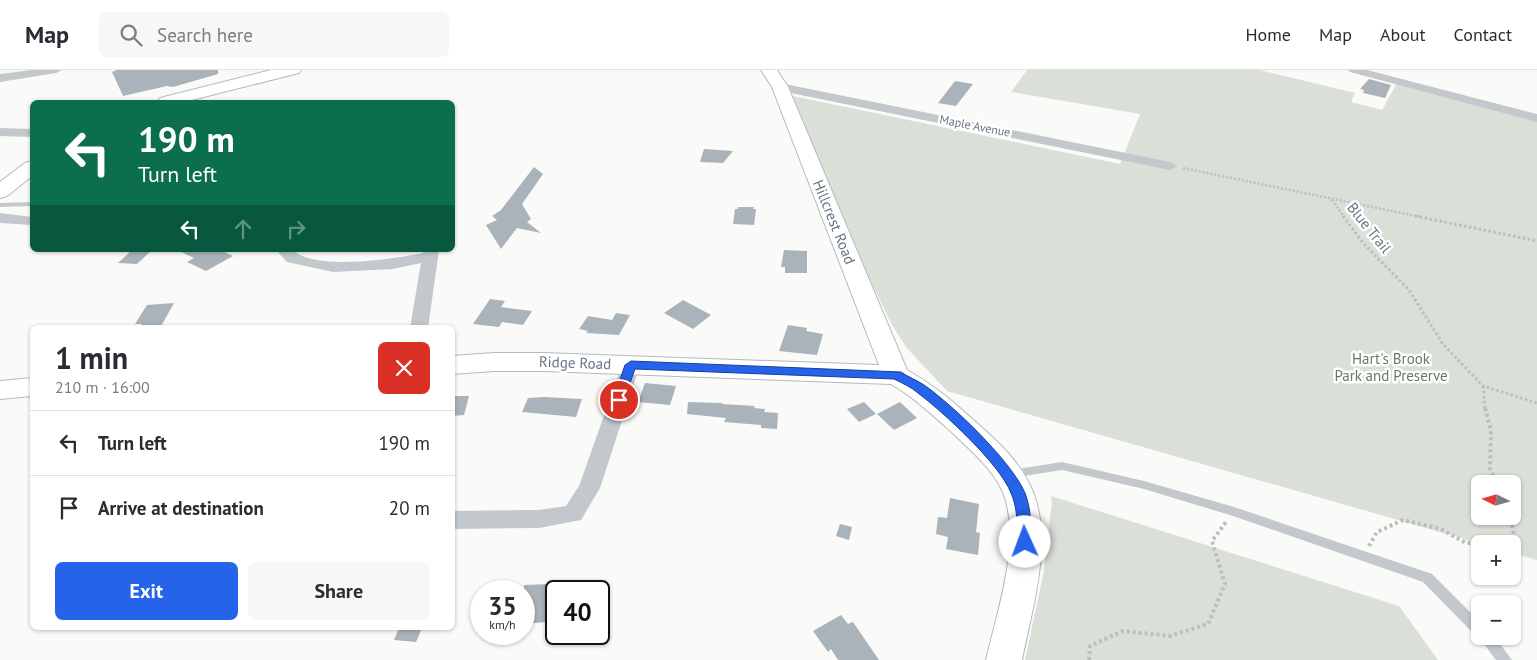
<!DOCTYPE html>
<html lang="en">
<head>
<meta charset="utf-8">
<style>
	body { margin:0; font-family:"PT Sans",sans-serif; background:#f7f7f7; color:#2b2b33; height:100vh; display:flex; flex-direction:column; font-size:19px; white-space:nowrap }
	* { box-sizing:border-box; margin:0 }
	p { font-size:16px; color:#7c7c81 }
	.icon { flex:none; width:28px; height:28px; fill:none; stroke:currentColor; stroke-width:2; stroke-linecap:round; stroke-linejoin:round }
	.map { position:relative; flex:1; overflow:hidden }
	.panel { position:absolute; left:30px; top:255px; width:425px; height:305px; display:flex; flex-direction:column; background:#fff; border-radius:8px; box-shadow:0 1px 4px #0004 }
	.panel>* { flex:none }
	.hud { position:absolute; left:30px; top:30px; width:425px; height:152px; border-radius:8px; box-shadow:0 1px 4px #0004; background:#0b6e4f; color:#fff; overflow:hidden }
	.needle { width:32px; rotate:275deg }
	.controls { position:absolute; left:1471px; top:405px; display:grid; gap:10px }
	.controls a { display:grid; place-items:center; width:50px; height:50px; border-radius:8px; background:#fff; box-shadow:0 1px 4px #0004; font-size:25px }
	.speed { position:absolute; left:470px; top:510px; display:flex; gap:10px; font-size:25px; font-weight:700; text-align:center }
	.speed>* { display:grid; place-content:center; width:65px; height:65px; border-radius:50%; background:#fff; box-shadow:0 1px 4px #0004; line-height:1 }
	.speed small { font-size:12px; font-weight:400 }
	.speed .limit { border:2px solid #111; border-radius:8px; background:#fff; color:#111 }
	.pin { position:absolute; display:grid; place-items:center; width:42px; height:42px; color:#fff; margin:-21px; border:2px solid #fff; border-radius:50%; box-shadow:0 1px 5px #0007 }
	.me { position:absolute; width:55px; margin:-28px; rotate:358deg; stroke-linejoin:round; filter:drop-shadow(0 0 4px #0008) }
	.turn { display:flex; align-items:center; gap:18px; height:105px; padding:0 25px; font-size:22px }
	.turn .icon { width:65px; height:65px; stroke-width:2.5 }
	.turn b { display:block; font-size:35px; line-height:42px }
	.lanes { display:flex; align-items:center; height:48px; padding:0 25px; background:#0003; justify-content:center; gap:25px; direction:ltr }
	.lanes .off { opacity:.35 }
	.round { display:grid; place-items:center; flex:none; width:52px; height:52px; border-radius:8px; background:#f7f7f7 }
	.headline { display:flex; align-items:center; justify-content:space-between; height:85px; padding:0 25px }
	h1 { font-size:30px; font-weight:600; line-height:38px }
	.cta { display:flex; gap:10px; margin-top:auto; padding:10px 25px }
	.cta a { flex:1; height:58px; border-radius:8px; background:#2563eb; color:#fff; font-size:20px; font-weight:600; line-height:58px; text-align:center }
	.cta a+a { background:#f7f7f7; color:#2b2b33 }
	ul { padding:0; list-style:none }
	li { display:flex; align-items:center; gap:15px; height:65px; padding:0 25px; border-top:1px solid #e1e1e2 }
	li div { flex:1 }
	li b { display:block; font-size:19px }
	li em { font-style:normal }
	header { display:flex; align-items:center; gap:30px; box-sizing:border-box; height:70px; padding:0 25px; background:#fff; border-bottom:1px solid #e1e1e2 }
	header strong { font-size:24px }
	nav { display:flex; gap:28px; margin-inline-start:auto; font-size:18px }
	.search { width:350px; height:45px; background:#f7f7f7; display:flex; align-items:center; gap:12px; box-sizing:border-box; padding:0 18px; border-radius:8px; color:#7c7c81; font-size:19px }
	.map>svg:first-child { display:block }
</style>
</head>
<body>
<header>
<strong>Map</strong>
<div class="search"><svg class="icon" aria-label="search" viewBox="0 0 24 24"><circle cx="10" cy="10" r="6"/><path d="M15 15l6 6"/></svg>Search here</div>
<nav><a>Home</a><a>Map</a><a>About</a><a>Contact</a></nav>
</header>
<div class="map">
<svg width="1537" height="590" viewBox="0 0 1537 590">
	<rect width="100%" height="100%" fill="#fafaf8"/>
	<path fill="#dadfd7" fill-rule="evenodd" d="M1027,0h233l95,23 -4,9 31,8 15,-27 140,37v440l-24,-7 -1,-9h-30l-535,-153 -41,-44 -14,-22 -30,-62 -69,-167 327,68 20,-50 -129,-22zM1480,414h32v32h-32z
		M1051,426l348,110 39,54h-413l19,-89 8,-69z"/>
	<path fill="#aab3b9" d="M117,0h101v4l-45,13 -6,-1 -44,10 -11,-24z
		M1369,9l22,6 -6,13 -22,-5 1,-3 -4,-1z
		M955,11l18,3 -17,22 -18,-3z
		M704,79l29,2 -10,12 -23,-1z
		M534,97l9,7 -21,30 9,15 -4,3 14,11 -24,-5 -16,21 -15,-24 11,-5 -5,-4 9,-6z
		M738,137h16l-1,2h3l-2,16 -21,-1 2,-15h3z
		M132,180h20l-15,14 -19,-1z
		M177,180h43l13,6 -27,15 -19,-9 7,-4z
		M784,180l23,1v22h-22v-6h-4z
		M490,229l15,2 -4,6 31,4 -9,14 -21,-3 -3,5 -26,-3z
		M683,230l28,15 -18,14 -29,-16z
		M174,233l-14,25h-20l2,-4h-7l12,-19z
		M616,243l14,2 -11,20 -33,-2 2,-2 -9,-2 9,-13 24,4z
		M788,255l19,3 -1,3 17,3 -6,21 -38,-4z
		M645,313l31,3 -6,19 -32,-3z
		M452,326h17l-5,19 -12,1z
		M544,327l38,2 -6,18 -54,-5 6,-14z
		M688,332l34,1v1l33,2 -1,2 11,1 -1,3 14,1 -1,16 -16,-1v-3l-37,-3 2,-4 -39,-4z
		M864,332l12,12 -17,8 -12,-13z
		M900,332l17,16 -23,12 -17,-16z
		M950,428l29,6 -3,28 4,1 -2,22 -32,-6 2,-12 -12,-3 2,-17 9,1z
		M840,454l12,3 -3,13 -13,-4z
		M552,514l-6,38 -22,2v-39z
		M841,545l7,9 5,-2 26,38h-41l-7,-11 -3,3 -15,-21z
		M399,558h23l-6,14 -22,-2z"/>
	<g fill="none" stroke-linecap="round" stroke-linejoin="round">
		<g stroke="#b3babf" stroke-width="2">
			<path id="secondary" d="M271,0h30l-2,3 -115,29h-27l3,-4z
				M761,0h16l11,17 119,283c27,15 49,34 72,55 22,19 43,40 54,67 20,50 -1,117 -11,168h-36c11,-48 38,-125 15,-172 -10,-20 -29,-36 -45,-52 -21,-19 -41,-38 -65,-52l-348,-13h-49l-42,3v-18l42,-3h49l336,12 -107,-278z
				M32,91v15l-25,20 -7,2v-16l25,-19z
				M32,308v18l-32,3v-18z"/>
		</g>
		<path stroke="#bbbfc2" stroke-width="2.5" stroke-dasharray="2 2" stroke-linecap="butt" d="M1183,98l238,49
			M1332,130l12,17"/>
		<path stroke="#bbbfc2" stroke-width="3" stroke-dasharray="2.5 2.5" stroke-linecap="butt" d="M1343,146l20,27 46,47 34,54 40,42 54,17
			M1415,146l122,25
			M1483,316l2,23"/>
		<path stroke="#bbbfc2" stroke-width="4" stroke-dasharray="3 3" stroke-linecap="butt" d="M1485,338l6,23 -1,38 7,15
			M1369,476l8,-14 26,-12 38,9 25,14 49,-3 -5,-24
			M1089,590l1,-14 33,-15 47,5 38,-12 17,-40 -13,-43 14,-19"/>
		<path fill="#c3c8cc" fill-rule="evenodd" d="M32,132v4l-32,1v-4z
			M1062,392l82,19 90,26 198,67 48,48v14h14l18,24h-16l-18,-24 -3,-1 -52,-53 -190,-66 -89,-27 -82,-19 -51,8 -4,-1 -2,-3 2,-3 4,-1z"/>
		<path fill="#c3c8cc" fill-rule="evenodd" d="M32,0h30l-6,3 -56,9v-8z
			M1348,0h19l170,44v8l-187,-50z
			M780,13l390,79 7,4 -7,4 -394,-80 -2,-3 2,-3z
			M0,58l32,1v8l-32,-1z
			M0,143l32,4v8l-32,-2z
			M276,180h17c21,21 101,9 130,3v-3h16l-11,78h-18l11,-65 -28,6 -60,3 -46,-10z
			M631,289l7,2 2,4 -40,123 -19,32 -42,8 -87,1v-18l87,-1 27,-4 13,-20 43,-121 2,-4z"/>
		<use href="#secondary" fill="#fff" fill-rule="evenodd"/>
	</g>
	<path fill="#2563eb" stroke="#184099" d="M631,291l270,11c7,5 16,8 23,13 29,20 88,77 101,108 6,16 6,32 7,49l-2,4 -5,2 -5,-2 -2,-4c-1,-17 0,-33 -7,-49 -11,-29 -68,-81 -93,-100 -7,-6 -16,-10 -24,-14l-259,-10 -12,34h-8l-2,-3 12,-35z"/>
	<g text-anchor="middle" stroke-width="5" stroke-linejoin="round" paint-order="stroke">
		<g font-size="12" fill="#657683" stroke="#fff">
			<text transform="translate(975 56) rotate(11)" y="4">Maple Avenue</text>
		</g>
		<g font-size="15" fill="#657683" stroke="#fff">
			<text transform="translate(834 152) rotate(68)" y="5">Hillcrest Road</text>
			<text transform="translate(1369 158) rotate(51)" y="5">Blue Trail</text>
			<text transform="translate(575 293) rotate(2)" y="5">Ridge Road</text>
		</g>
		<g font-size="15" fill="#687a64" stroke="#fff">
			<text x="1391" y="294">Hart's Brook<tspan x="1391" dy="17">Park and Preserve</tspan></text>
		</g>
	</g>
</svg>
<div class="controls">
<a><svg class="needle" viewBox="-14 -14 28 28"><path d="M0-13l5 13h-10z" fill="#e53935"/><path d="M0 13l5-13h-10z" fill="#7c7c81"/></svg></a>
<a>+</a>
<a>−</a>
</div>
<div class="speed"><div>35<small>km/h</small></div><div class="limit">40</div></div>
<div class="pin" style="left:619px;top:330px;background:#d93025"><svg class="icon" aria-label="arrive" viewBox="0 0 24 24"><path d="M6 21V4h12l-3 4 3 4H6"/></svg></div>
<svg class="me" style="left:1025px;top:472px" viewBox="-20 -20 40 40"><circle r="19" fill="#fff"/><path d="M0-13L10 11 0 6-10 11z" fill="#2563eb"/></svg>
<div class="hud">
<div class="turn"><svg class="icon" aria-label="left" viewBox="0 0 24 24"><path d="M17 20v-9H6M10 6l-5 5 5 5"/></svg><div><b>190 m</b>Turn left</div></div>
<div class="lanes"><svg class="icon" aria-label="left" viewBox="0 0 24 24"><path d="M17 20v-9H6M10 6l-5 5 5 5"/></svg><svg class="icon off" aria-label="ahead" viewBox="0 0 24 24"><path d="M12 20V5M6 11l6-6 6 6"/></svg><svg class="icon off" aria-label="right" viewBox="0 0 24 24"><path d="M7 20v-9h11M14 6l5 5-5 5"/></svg></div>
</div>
<section class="panel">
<div class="headline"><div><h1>1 min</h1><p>210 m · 16:00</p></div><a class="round" style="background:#d93025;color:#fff"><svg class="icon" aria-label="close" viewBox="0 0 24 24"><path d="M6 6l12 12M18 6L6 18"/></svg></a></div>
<ul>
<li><svg class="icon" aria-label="left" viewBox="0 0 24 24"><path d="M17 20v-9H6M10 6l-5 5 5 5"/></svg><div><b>Turn left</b></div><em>190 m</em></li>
<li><svg class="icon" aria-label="arrive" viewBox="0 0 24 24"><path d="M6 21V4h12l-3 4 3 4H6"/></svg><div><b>Arrive at destination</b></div><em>20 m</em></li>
</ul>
<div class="cta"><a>Exit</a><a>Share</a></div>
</section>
</div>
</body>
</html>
